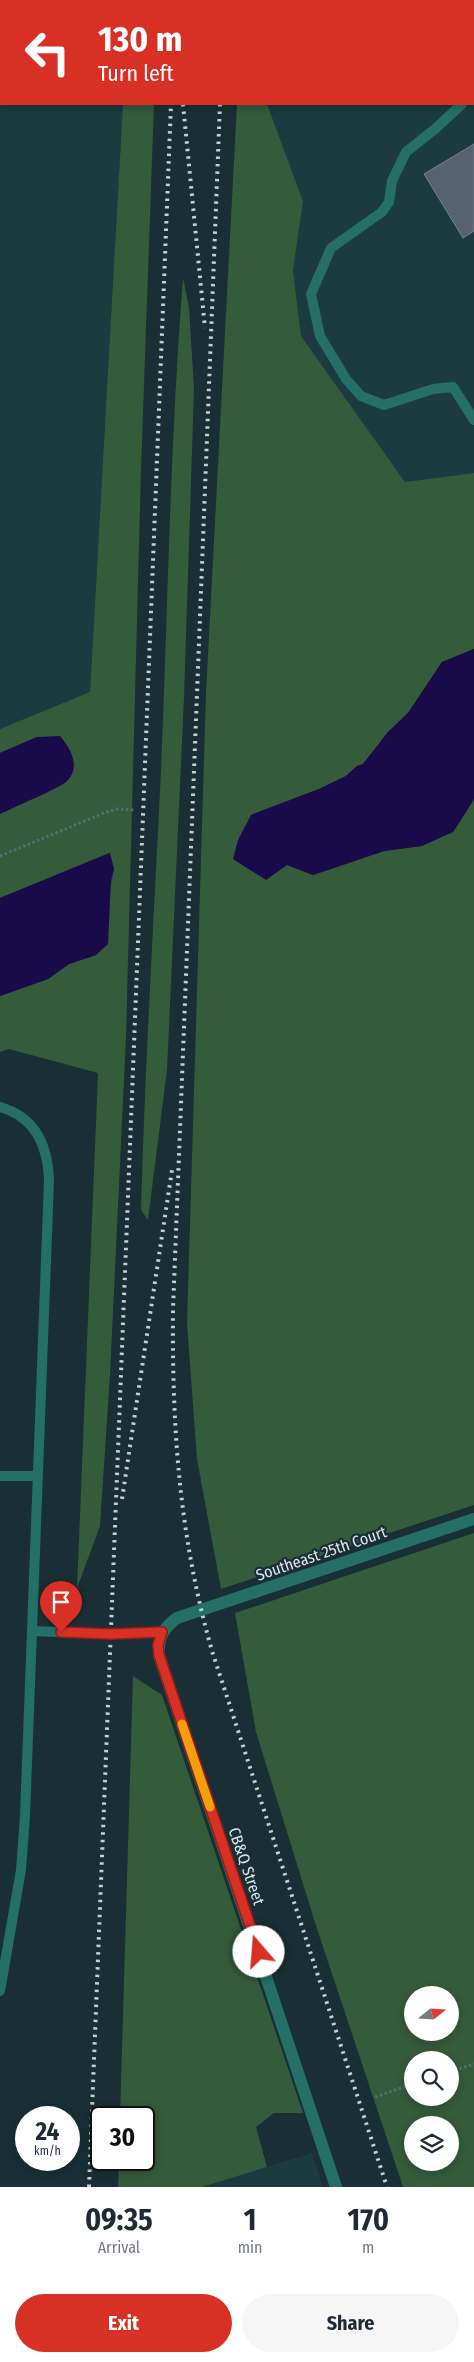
<!DOCTYPE html>
<html lang="en">
<head>
<meta charset="utf-8">
<style>
	body { margin:0; font-family:"Fira Sans Condensed",sans-serif; background:#f6f6f7; color:#1f2937; height:100vh; display:flex; flex-direction:column; font-size:19px; white-space:nowrap }
	* { box-sizing:border-box; margin:0 }
	p { font-size:16px; color:#747a83 }
	.icon { flex:none; width:28px; height:28px; fill:none; stroke:currentColor; stroke-width:2; stroke-linecap:round; stroke-linejoin:round }
	.map { position:relative; height:2187px; overflow:hidden }
	.sheet { display:flex; flex-direction:column; background:#fff; flex:1 }
	.sheet>* { flex:none }
	.top-card { position:absolute; left:0px; top:0px; width:475px; height:105px; box-shadow:0 2px 8px #0003; background:#d93025; color:#fff; overflow:hidden }
	.needle { width:32px; rotate:72deg }
	.fabs { position:absolute; left:404px; top:1986px; display:grid; gap:10px }
	.fabs a { display:grid; place-items:center; width:55px; height:55px; border-radius:50%; background:#fff; box-shadow:0 2px 8px #0003; font-size:25px }
	.speed { position:absolute; left:15px; top:2106px; display:flex; gap:10px; font-size:25px; font-weight:700; text-align:center }
	.speed>* { display:grid; place-content:center; width:65px; height:65px; border-radius:50%; background:#fff; box-shadow:0 2px 8px #0003; line-height:1 }
	.speed small { font-size:12px; font-weight:400 }
	.speed .limit { border:2px solid #111; border-radius:8px; background:#fff; color:#111 }
	.pin { position:absolute; display:grid; place-items:center; width:42px; height:42px; color:#fff; margin:-51px -21px; border-radius:50% 50% 50% 0; rotate:-45deg; box-shadow:0 0 5px #0007 }
	.pin .icon { rotate:45deg }
	.me { position:absolute; width:55px; margin:-28px; rotate:342deg; stroke-linejoin:round; filter:drop-shadow(0 0 4px #0008) }
	.turn { display:flex; align-items:center; gap:18px; height:105px; padding:0 15px; font-size:22px }
	.turn .icon { width:65px; height:65px; stroke-width:2.5 }
	.turn b { display:block; font-size:35px; line-height:42px }
	.eta { display:flex; justify-content:space-evenly; align-items:center; height:85px; text-align:center }
	.eta b { font-size:30px; font-weight:700; line-height:35px }
	.primary-button { display:flex; gap:10px; margin-top:auto; padding:10px 15px }
	.primary-button a { flex:1; height:58px; border-radius:30px; background:#d93025; color:#fff; font-size:20px; font-weight:700; line-height:58px; text-align:center }
	.primary-button a+a { background:#f6f6f7; color:#1f2937 }
	.map>svg:first-child { display:block }
</style>
</head>
<body>
<div class="map">
<svg width="474" height="2187" viewBox="0 0 474 2187">
	<rect width="100%" height="100%" fill="#192f35"/>
	<path fill="#1b3b41" d="M0,0h128l-127,1v103h122l-33,589 -90,36z
		M278,0h196v473l-69,9 -104,-146 -8,-66 10,-69 -36,-97h207v-103z
		M312,2153l11,34h-121z"/>
	<path fill="#345b3a" fill-rule="evenodd" d="M123,104h31l-13,365 -15,568 -16,338 -10,151 -23,62 21,-515 -89,-24 -9,3v-56l48,-17 21,-15 27,-9 18,-86 -5,-16 -109,45v-84l66,-32 -29,-45 -37,16v-24l90,-37z
		M237,104h30l36,97 -10,69 8,66 104,146 69,-9v176l-32,13 -34,51 -20,19 -25,32 -6,2 -11,10 -27,13 -68,26 32,53 4,-3 26,10 71,-24 38,-5 37,-23 15,-24v706l-253,84 -24,-130 -10,-136 19,-630z
		M183,278l6,29 5,82 -10,309 -17,372 -19,150 -7,-10c4,-147 13,-293 20,-440 7,-164 9,-328 22,-492z
		M474,1533v654h-71l-85,-255 -62,-200 -21,-119zM412,1995h38v37h-38zM412,2060h38v38h-38zM412,2125h38v37h-38z
		M133,1676l29,19 141,418h-29l-18,14 11,40 -65,20h-84l1,-27h25v-42l-24,-1z"/>
	<path fill="#190a4a" d="M474,649v150l-15,24 -6,9 -31,14 -38,5 -71,24 -26,-10 -21,15 -33,-21 5,-19 13,-25 68,-26 27,-13 11,-10 6,-2 25,-32 20,-19 34,-51z
		M60,736c11,13 21,31 7,45 -7,7 -55,27 -67,33v-61l37,-16z
		M110,853l4,16 -3,10 -3,65 -12,11 -27,9 -21,15 -48,17v-98z"/>
	<path fill="#546271" stroke="#748292" d="M474,144v87l-11,7 -39,-64z"/>
	<g fill="none" stroke-linecap="round" stroke-linejoin="round">
		<path stroke="#596c72" stroke-width="3" stroke-dasharray="2.5 2.5" stroke-linecap="butt" d="M0,856l104,-43 13,-4 18,1
			M450,2072l24,-8
			M375,2097l37,-13"/>
		<path stroke="#247066" stroke-width="10" d="M474,96v-1
			M462,104l-27,25 -29,23 -14,29 -3,21 -7,10 -51,36 -20,46 9,42 26,43 15,17 23,9 49,-16 20,-2 21,33
			M0,1107c36,10 48,40 49,74l-24,635 -4,54 -21,121
			M0,1476h38
			M32,1631l79,3 51,-2"/>
		<path stroke="#247066" stroke-width="12" d="M336,2187l-177,-532c-1,-17 4,-27 18,-37l297,-99"/>
		<path stroke="#c3d1d5" stroke-width="4" stroke-dasharray="2.5 5" stroke-linecap="butt" d="M175,1v-1
			M224,1v-1
			M183,104l22,224
			M220,104l-47,1205c-1,120 6,226 39,342l175,536
			M122,1499l50,-329
			M89,2187l82,-2083"/>
	</g>
	<g fill="none" stroke-linecap="round" stroke-linejoin="round">
		<g stroke="#8d1f18" stroke-width="12">
			<path id="route" d="M61,1632l50,2 51,-2 -4,13 1,10 100,297"/>
		</g>
		<use href="#route" stroke="#d93025" stroke-width="9"/>
		<path stroke="#f59e0b" stroke-width="9" d="M182,1724l28,83"/>
	</g>
	<g text-anchor="middle" stroke-width="4.5" stroke-linejoin="round" paint-order="stroke">
		<g font-size="16" fill="#dbe8ec" stroke="#192f35">
			<text transform="translate(321 1553) rotate(-19)" y="6">Southeast 25th Court</text>
			<text transform="translate(247 1866) rotate(71)" y="6">CB&amp;Q Street</text>
		</g>
	</g>
</svg>
<div class="fabs">
<a><svg class="needle" viewBox="-14 -14 28 28"><path d="M0-13l5 13h-10z" fill="#e53935"/><path d="M0 13l5-13h-10z" fill="#747a83"/></svg></a>
<a><svg class="icon" aria-label="search" viewBox="0 0 24 24"><circle cx="10" cy="10" r="6"/><path d="M15 15l6 6"/></svg></a>
<a><svg class="icon" aria-label="layers" viewBox="0 0 24 24"><path d="M12 4l9 5-9 5-9-5zM3 14l9 5 9-5"/></svg></a>
</div>
<div class="speed"><div>24<small>km/h</small></div><div class="limit">30</div></div>
<div class="pin" style="left:61px;top:1632px;background:#d93025"><svg class="icon" aria-label="arrive" viewBox="0 0 24 24"><path d="M6 21V4h12l-3 4 3 4H6"/></svg></div>
<svg class="me" style="left:259px;top:1952px" viewBox="-20 -20 40 40"><circle r="19" fill="#fff"/><path d="M0-13L10 11 0 6-10 11z" fill="#d93025"/></svg>
<div class="top-card">
<div class="turn"><svg class="icon" aria-label="left" viewBox="0 0 24 24"><path d="M17 20v-9H6M10 6l-5 5 5 5"/></svg><div><b>130 m</b>Turn left</div></div>
</div>
</div>
<section class="sheet">
<div class="eta">
<div><b>09:35</b><p>Arrival</p></div>
<div><b>1</b><p>min</p></div>
<div><b>170</b><p>m</p></div>
</div>
<div class="primary-button"><a>Exit</a><a>Share</a></div>
</section>
</body>
</html>
